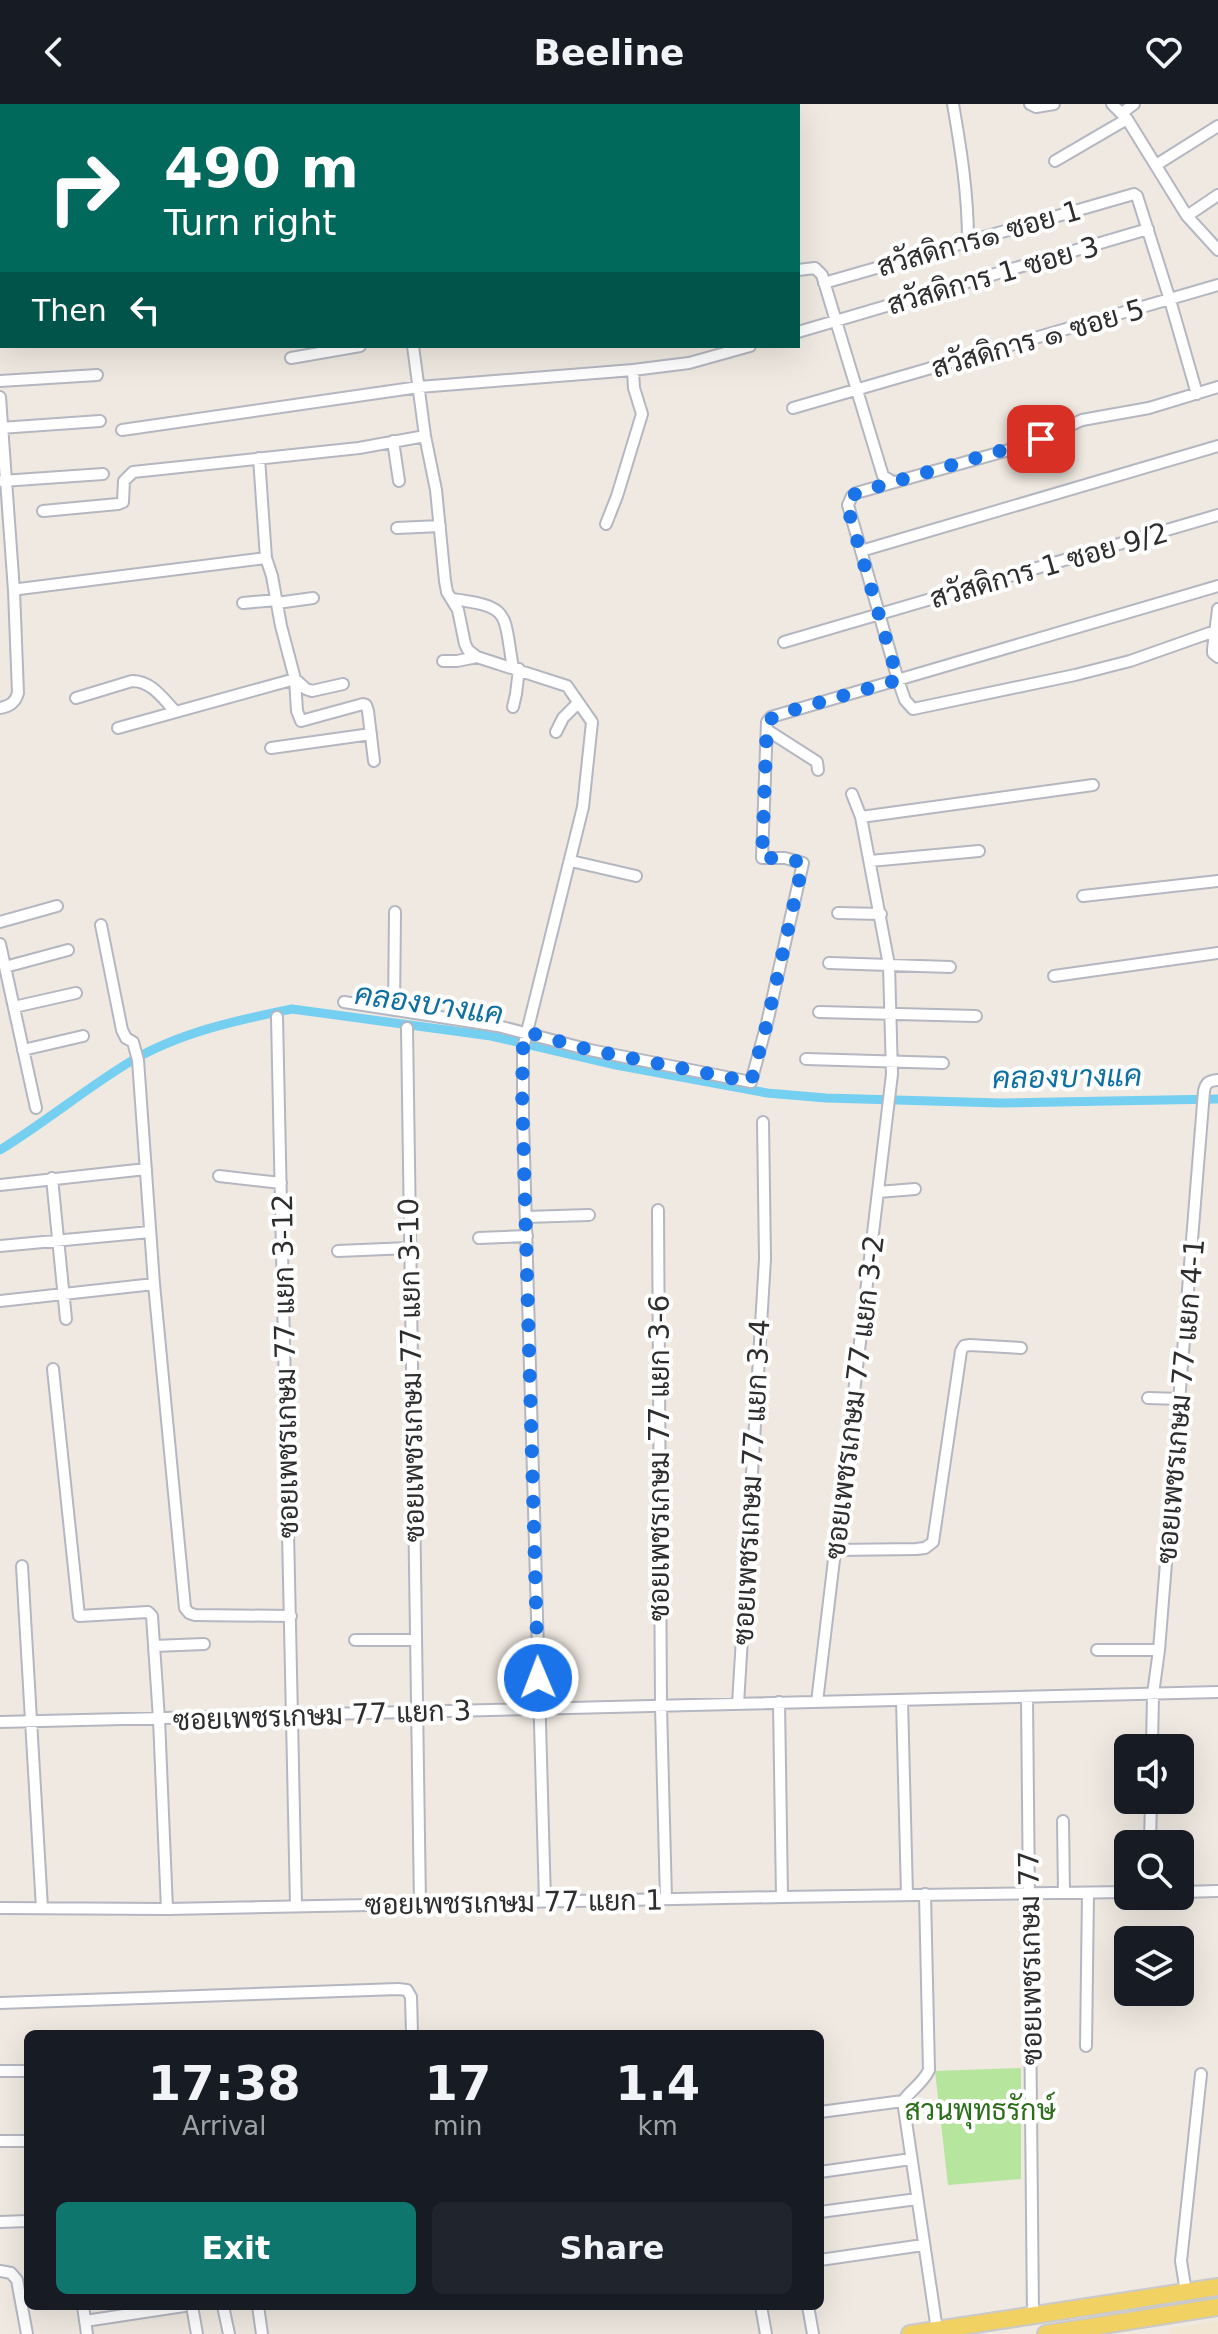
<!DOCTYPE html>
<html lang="en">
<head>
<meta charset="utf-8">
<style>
	body { margin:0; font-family:"DejaVu Sans",Sarabun,sans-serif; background:#20242c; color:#f1f3f6; height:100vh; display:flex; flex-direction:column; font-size:30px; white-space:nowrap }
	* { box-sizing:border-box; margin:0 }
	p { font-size:26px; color:#9ea1a6 }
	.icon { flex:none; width:44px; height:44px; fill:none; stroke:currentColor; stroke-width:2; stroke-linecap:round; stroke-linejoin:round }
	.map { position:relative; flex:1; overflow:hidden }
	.sheet { position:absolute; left:24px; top:1926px; width:800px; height:280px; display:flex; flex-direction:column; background:#171b24; border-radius:12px; box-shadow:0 8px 32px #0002 }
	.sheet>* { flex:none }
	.hud { position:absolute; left:0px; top:0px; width:800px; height:244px; box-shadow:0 8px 32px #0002; background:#00695c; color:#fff; overflow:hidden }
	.fabs { position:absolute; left:1114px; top:1630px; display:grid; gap:16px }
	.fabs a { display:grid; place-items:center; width:80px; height:80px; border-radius:12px; background:#171b24; box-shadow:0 8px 32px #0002; font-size:40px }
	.pin { position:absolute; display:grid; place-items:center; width:68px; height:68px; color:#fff; margin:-34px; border-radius:16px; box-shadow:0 4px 12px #0006 }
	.me { position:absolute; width:88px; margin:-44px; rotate:359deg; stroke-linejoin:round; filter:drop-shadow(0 0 6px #0008) }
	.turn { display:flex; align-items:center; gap:28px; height:168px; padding:0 32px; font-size:36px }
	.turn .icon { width:104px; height:104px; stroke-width:2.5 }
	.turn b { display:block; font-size:56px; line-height:68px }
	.then { display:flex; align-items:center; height:76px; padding:0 32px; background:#0003; gap:16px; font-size:30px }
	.eta { display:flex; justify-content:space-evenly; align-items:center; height:136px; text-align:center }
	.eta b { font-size:48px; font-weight:700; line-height:56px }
	.cta { display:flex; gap:16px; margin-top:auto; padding:16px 32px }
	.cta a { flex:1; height:92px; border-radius:12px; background:#0f766e; color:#fff; font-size:32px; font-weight:700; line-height:92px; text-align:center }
	.cta a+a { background:#20242c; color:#f1f3f6 }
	header { display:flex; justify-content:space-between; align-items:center; height:104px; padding:0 32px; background:#171b24; font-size:36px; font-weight:700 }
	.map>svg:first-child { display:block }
</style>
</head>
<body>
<header><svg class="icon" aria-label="back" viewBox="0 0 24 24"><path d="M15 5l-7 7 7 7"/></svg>Beeline<svg class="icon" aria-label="heart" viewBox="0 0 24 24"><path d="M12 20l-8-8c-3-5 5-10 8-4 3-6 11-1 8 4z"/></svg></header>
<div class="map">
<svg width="1218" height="2230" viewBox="0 0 1218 2230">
	<rect width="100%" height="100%" fill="#efe9e1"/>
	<path fill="#f0e6d1" d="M1218,2217v13h-49l1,-6z"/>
	<path fill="#b6e59e" d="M1021,1964v111l-73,6 -13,-114z"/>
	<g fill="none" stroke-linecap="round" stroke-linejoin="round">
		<path stroke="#75cff0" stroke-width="9" d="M0,1046c44,-27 84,-60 128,-87 49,-30 109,-43 164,-54l199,27 125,29 151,28 59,5 174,5 218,-4"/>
		<g stroke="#b4b7c1" stroke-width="14">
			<path id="minor" d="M263,0v2
				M320,0v2
				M407,0l1,2
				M678,0v2
				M721,0v2
				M953,0c8,46 15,90 15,137
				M1030,0l6,3 18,-3
				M1112,0l15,15 60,97 31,34
				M347,2l17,-2
				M1122,9l12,-9
				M1055,57l72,-42
				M1156,61l62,-39
				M1187,112l31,-21
				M0,143l2,-1
				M798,166l17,-2 7,7 61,201 10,6
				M824,179l310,-89 3,2 33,104 27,94
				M0,190h2
				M798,228l350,-103
				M0,234l2,-1
				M413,242l12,90 11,54 9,91 2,11 11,18 7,34 3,6 9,7 90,29 25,36 -9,85 -60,241v71l22,782
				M291,254l69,-12
				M0,277l97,-6
				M0,293l14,194 4,102c-3,10 -8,13 -18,15
				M793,304l425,-123
				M0,324l100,-7
				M122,326l297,-43 214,-17 56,-7 61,-17
				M393,337l6,40
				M259,354l7,100 6,18 9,50 14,53 11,10 6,2 31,-7
				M2,377l101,-7
				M43,407l75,-7 5,-2 1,-21 9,-9 226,-24 66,-12
				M606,420l11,-28 25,-82 -8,-26 -1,-18
				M397,424l43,-2
				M861,447l357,-105
				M19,485l247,-31
				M452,495c60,8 51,13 61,69
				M243,499l34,-3
				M277,499l36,-5
				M1218,505l-5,40v4l5,4
				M1215,527l-85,30 -55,14 -162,34 -8,-9 -7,-20 -50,-175 4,-9 4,-3 160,-45 25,-9 41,-19 67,-12 69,-21
				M784,538l434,-127
				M443,557h14l20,-4
				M76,594l56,-17c20,0 31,18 44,31
				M513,603l3,-13 3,-25
				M118,624l177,-49 2,32 4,10 62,-17 3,1 2,6 6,50
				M767,626l50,32 1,8
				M556,628l7,-14 15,-15
				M271,644l100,-14
				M861,713l232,-32
				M571,757l65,15
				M870,757l109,-10
				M1083,792l135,-15
				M838,809l43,1
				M0,818l57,-16
				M101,821l21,105 4,8 7,4 5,18 16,224 31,324 4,5 6,2 96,1
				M0,840l36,164
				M829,859l121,4
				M5,863l63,-17
				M1054,872l164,-23
				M344,898l154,24 92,24 161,32 16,-59 36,-160 -18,-5h-23l5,-136 4,-5 447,-131
				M14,903l62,-14
				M394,906l1,-98
				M819,908l157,4
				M277,913l19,889
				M407,924l13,876
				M23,946l60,-14
				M806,955l137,4
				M219,1072l62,7
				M52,1074l14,141
				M0,1081l146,-16
				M878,1088l37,-3
				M658,1106l3,496 5,193
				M526,1113l63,-2
				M479,1134l48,-2
				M0,1142l150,-14
				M338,1147l71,-3
				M0,1197l154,-17
				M53,1265l26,247 69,-4 4,4 7,103 8,190
				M1148,1294l32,1
				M836,1446l80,-1 9,-1 8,-6 28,-191 3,-5 6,-1 51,3
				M22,1462l20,342
				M355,1536h60
				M154,1542l50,-2
				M1097,1546h62
				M1027,1593l6,618
				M902,1596l5,195
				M779,1598l3,195
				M817,1598l75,-628 -3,-109 -28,-148 -9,-23
				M738,1600l27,-445 -2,-137
				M0,1618l1218,-30
				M1152,1644l1,-54 6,-44 45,-559c2,-9 5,-10 14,-11
				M1063,1717l1,72
				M1150,1740l1,-44
				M1180,1788l38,-1
				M0,1804l167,1 615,-12 346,-5
				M0,1899l398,-14 9,1 4,7 1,37
				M1086,1942l2,-153
				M0,1967h28
				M903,1997l34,229
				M903,1997c8,-11 20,-18 26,-31l-4,-176
				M820,2008l83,-11
				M0,2037h28
				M820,2068l91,-13
				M820,2108l97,-13
				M0,2118l28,-1
				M820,2156l103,-15
				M0,2167l11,2 6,7 10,54
				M1186,2188l-5,-31 20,-187
				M83,2202l4,28
				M192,2202l5,28
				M223,2202l6,28
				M258,2202l4,28
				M761,2202l5,28
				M808,2202l5,28
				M85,2217l99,-15"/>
		</g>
		<g stroke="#c9c9c9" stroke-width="20">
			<path id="primary" d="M910,2230l308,-47
				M1046,2230l172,-27"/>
		</g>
		<use href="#minor" stroke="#fff" stroke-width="10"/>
		<use href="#primary" stroke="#f2d163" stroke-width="16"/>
	</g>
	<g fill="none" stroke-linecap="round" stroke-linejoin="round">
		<path stroke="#1a73e8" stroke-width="14" stroke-dasharray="0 25.2" d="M538,1574l-16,-587 1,-43 4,-16 63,18 161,32 16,-59 36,-160 -18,-5h-23l5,-136 9,-7 122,-35 -48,-164 -1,-16 7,-7 185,-54"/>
	</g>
	<g text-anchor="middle" stroke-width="8" stroke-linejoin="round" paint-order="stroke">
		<g font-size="28" fill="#2e2e2e" stroke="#fff">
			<text transform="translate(979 134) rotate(-16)" y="10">สวัสดิการ๑ ซอย 1</text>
			<text transform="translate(993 171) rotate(-16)" y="10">สวัสดิการ 1 ซอย 3</text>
			<text transform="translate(1038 234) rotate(-16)" y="10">สวัสดิการ ๑ ซอย 5</text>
			<text transform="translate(1049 461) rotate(-16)" y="10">สวัสดิการ 1 ซอย 9/2</text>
			<text transform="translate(285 1262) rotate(-91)" y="10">ซอยเพชรเกษม 77 แยก 3-12</text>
			<text transform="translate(411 1266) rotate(-91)" y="10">ซอยเพชรเกษม 77 แยก 3-10</text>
			<text transform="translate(854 1293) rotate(-83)" y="10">ซอยเพชรเกษม 77 แยก 3-2</text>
			<text transform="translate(1180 1297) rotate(-85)" y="10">ซอยเพชรเกษม 77 แยก 4-1</text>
			<text transform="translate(659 1354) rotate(-90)" y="10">ซอยเพชรเกษม 77 แยก 3-6</text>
			<text transform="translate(751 1378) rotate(-87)" y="10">ซอยเพชรเกษม 77 แยก 3-4</text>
			<text transform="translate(322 1611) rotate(-2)" y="10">ซอยเพชรเกษม 77 แยก 3</text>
			<text transform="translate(514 1798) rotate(-1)" y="10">ซอยเพชรเกษม 77 แยก 1</text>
			<text transform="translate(1030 1854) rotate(-91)" y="10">ซอยเพชรเกษม 77</text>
		</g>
		<g font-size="28" fill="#2c6e1b" stroke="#fff">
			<text x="980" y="2016">สวนพุทธรักษ์</text>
		</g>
		<g font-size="30" font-style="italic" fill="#0d6fa3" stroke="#fff">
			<text transform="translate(429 900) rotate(8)" y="10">คลองบางแค</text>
			<text transform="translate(1067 973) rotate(-1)" y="10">คลองบางแค</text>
		</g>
	</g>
</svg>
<div class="fabs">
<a><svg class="icon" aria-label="sound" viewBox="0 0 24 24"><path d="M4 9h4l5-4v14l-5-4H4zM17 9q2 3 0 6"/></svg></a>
<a><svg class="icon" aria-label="search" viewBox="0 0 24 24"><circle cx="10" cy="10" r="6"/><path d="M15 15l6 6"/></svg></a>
<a><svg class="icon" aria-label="layers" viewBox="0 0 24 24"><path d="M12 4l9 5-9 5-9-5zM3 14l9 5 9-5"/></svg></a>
</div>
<div class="pin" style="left:1041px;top:335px;background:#d93025"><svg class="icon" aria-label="arrive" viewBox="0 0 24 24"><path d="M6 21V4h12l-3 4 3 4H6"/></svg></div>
<svg class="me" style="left:538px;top:1574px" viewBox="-20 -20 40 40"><circle r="17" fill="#1a73e8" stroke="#fff" stroke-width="3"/><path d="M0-11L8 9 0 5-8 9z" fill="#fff"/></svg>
<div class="hud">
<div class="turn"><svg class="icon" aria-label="right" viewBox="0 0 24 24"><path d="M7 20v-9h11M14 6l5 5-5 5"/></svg><div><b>490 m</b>Turn right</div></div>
<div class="then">Then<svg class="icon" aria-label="left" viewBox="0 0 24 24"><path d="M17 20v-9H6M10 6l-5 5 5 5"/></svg></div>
</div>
<section class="sheet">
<div class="eta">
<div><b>17:38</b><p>Arrival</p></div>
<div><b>17</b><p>min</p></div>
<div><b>1.4</b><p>km</p></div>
</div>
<div class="cta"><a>Exit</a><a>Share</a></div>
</section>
</div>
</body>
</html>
